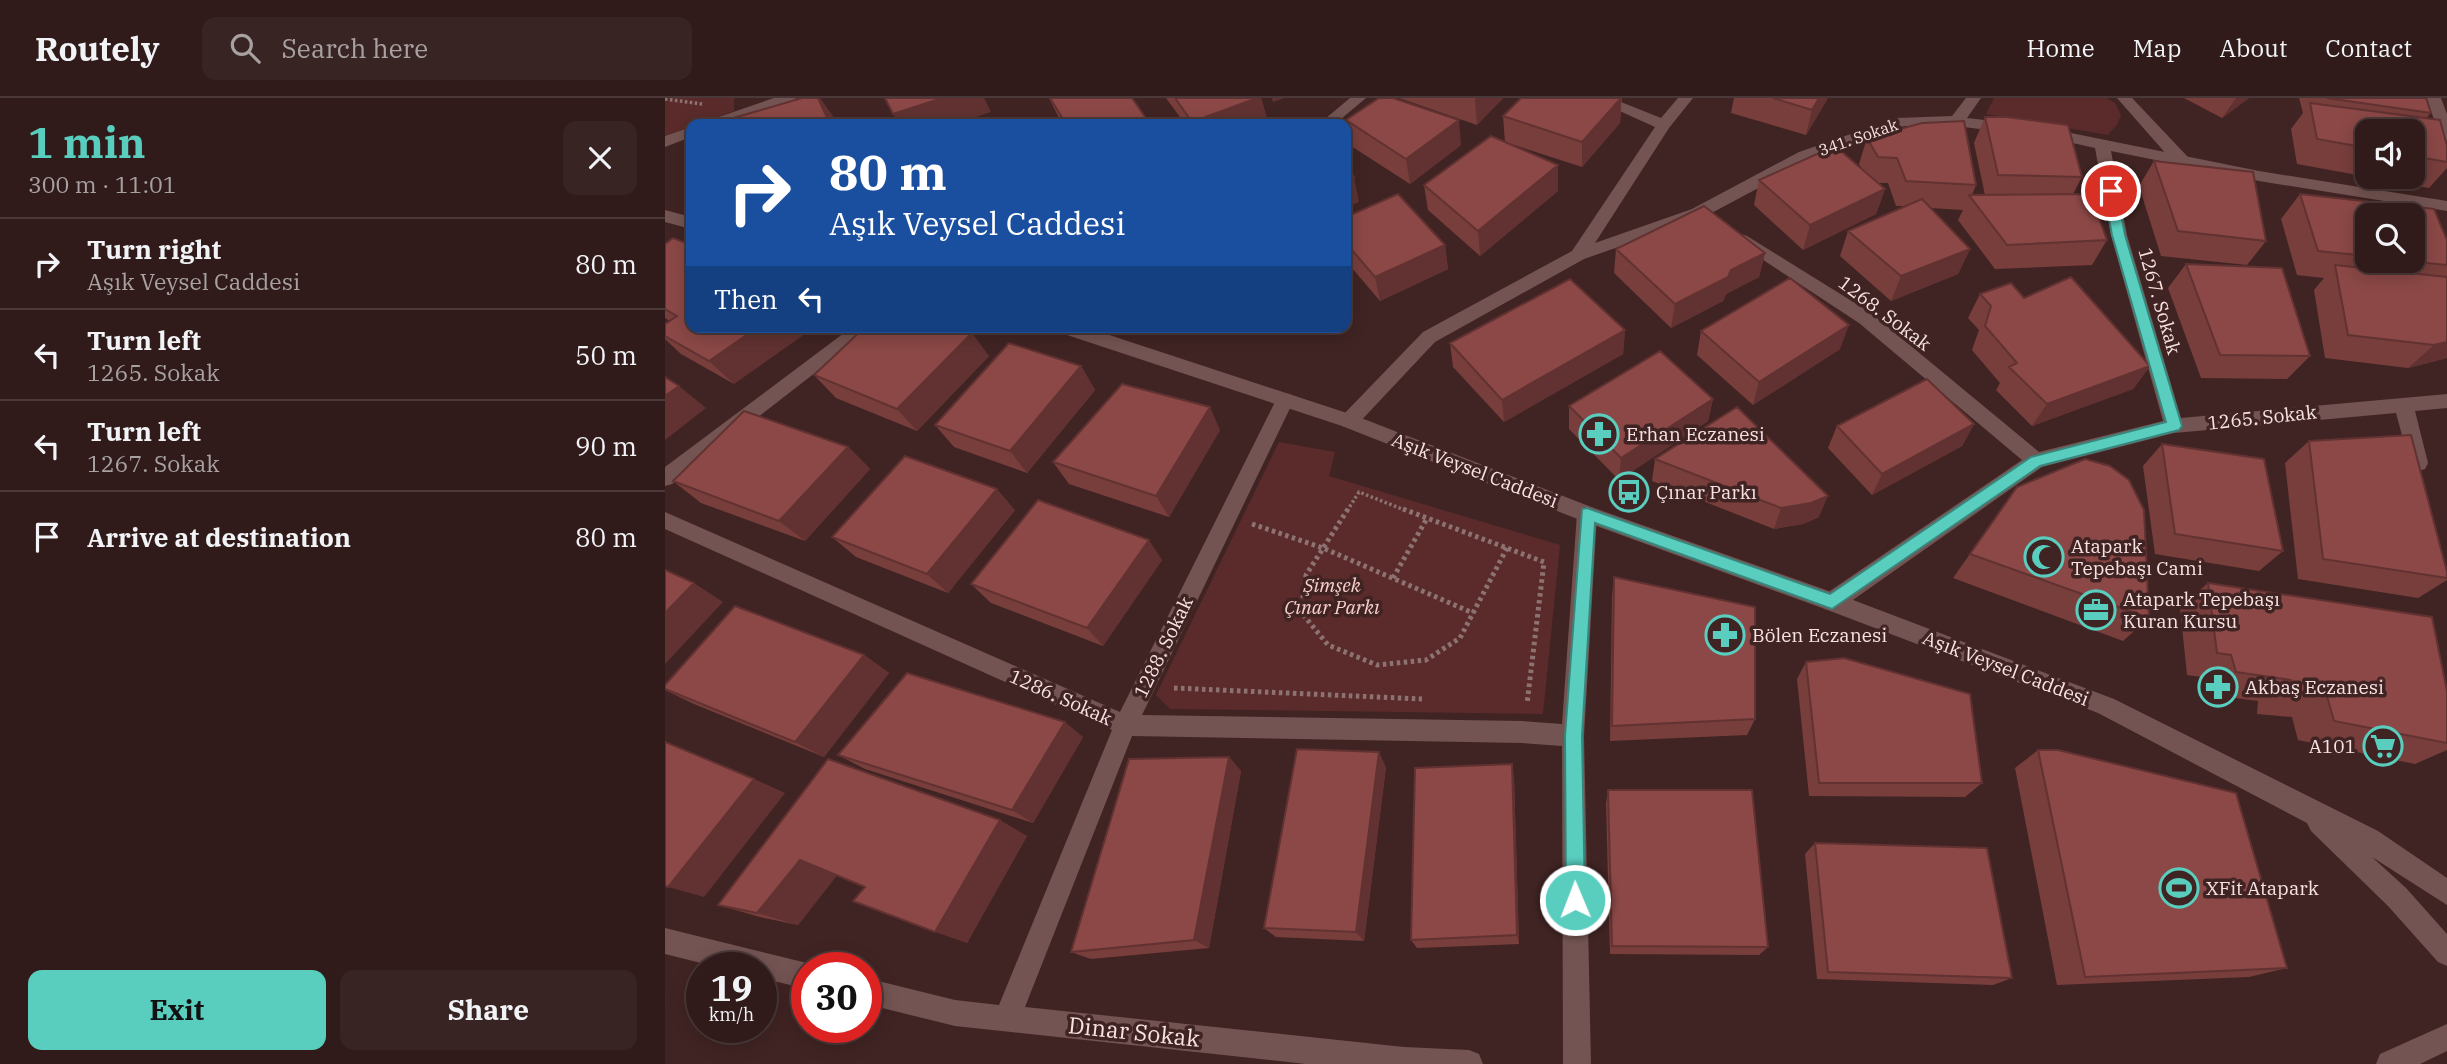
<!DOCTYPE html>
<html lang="en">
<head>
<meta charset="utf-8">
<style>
	body { margin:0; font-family:"IBM Plex Serif",serif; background:#382423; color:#f1f3f6; height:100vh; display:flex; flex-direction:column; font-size:26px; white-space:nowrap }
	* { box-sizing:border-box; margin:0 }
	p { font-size:23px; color:#a8a1a2 }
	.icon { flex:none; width:38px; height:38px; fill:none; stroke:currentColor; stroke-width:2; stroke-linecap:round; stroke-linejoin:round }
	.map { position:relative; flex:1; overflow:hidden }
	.panel { display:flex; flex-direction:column; background:#301b1a; width:665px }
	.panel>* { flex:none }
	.top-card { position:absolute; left:21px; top:21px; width:665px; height:214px; border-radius:14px; box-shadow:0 4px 18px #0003,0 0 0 2px #4b3939; background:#1a4fa0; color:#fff; overflow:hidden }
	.controls { position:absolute; left:1690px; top:21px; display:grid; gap:14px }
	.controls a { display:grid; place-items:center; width:70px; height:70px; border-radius:14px; background:#301b1a; box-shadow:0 4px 18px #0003,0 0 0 2px #4b3939; font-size:35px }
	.speed { position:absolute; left:21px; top:854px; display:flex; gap:14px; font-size:35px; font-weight:700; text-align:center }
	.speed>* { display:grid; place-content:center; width:91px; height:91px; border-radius:50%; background:#301b1a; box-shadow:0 4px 18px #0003,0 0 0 2px #4b3939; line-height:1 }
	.speed small { font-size:18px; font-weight:400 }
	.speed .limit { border:10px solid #d22; background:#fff; color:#111 }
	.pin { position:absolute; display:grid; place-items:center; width:60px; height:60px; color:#fff; margin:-30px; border:4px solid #fff; border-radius:50%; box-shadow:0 2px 7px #0007 }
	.me { position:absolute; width:77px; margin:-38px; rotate:359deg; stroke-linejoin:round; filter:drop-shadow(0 0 5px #0008) }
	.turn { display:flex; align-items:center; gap:24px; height:147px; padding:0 28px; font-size:32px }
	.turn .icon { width:91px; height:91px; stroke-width:2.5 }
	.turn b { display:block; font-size:49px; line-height:60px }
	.then { display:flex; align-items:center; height:66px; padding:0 28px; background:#0003; gap:14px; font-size:26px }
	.round { display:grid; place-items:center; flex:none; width:74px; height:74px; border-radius:14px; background:#382423 }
	.head { display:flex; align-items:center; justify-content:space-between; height:119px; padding:0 28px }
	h1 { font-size:42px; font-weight:700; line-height:52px; color:#59cebf }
	.primary-button { display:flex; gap:14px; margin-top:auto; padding:14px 28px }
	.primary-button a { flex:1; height:80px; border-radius:14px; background:#59cebf; color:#111; font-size:28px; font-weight:700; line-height:80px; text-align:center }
	.primary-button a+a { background:#382423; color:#f1f3f6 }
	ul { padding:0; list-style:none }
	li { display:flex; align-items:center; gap:21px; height:91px; padding:0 28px; border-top:2px solid #4b3939 }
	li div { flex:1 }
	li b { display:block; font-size:26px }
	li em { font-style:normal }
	header { display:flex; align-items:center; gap:42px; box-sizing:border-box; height:98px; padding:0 35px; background:#301b1a; border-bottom:2px solid #4b3939 }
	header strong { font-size:33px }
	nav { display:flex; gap:38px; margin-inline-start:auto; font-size:24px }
	.search { width:490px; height:63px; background:#382423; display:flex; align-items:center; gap:18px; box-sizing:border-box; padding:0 24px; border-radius:14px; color:#a8a1a2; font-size:26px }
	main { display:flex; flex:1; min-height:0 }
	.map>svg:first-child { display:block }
</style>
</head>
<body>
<header>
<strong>Routely</strong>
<div class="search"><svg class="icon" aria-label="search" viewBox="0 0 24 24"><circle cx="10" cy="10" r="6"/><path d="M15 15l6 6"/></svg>Search here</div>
<nav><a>Home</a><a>Map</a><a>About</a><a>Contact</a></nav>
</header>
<main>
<section class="panel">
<div class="head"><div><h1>1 min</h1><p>300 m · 11:01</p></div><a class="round"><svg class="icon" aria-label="close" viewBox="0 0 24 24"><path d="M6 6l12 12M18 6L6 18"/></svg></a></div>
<ul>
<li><svg class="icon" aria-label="right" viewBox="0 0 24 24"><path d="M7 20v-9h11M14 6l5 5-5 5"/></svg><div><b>Turn right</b><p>Aşık Veysel Caddesi</p></div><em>80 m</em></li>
<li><svg class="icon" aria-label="left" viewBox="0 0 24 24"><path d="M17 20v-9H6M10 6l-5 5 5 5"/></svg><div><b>Turn left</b><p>1265. Sokak</p></div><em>50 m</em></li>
<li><svg class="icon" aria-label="left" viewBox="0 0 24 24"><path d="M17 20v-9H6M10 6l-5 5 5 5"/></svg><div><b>Turn left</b><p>1267. Sokak</p></div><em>90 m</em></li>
<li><svg class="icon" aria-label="arrive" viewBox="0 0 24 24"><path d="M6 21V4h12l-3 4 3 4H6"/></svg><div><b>Arrive at destination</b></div><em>80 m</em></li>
</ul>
<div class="primary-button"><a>Exit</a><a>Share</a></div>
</section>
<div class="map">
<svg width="1782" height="966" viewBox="0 0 1782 966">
	<rect width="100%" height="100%" fill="#402423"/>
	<path fill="#5a2b2a" d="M0,0h69v13l-69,25z
		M1329,0h112l9,5 6,12 -4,10 -9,10 -122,-21z
		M614,344l56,10 -6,24 231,69 -17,169 -373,-5 -14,-14z"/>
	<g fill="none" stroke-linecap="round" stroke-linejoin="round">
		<path stroke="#8c7372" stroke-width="3.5" stroke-dasharray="2.5 2.5" stroke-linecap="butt" d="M0,1l37,5
			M682,413l12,-19 48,19"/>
		<path stroke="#8c7372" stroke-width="5" stroke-dasharray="3.5 3.5" stroke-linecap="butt" d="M683,411l-42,66 -5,37 27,33 49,20 49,-5 34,-22 47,-90
			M738,411l141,53 -17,142
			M587,426l71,24 150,65
			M728,480l33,-58
			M509,590l248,11"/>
		<path fill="#735452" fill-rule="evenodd" d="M109,0h22l-2,3 -67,23h-23l3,-3z
			M685,0h16l-31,26h-16z
			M926,0h20l50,20 17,-20h15l-24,30 -74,115 97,-34 107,-57 98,-34 55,-2 14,-18h15l-14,20 44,5 8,5 -8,5 -55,-7h-52l-93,34 -107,57 -120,42 -149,83 -79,84 -7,2 -7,-2 -2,-5 2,-5 81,-84 149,-81 83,-124z
			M1762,0h14l6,16v27l-8,-5z
			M26,29v10l-26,10v-11z
			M1381,30l213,43 188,30v10l-188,-30 -148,-30 16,84 54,183 266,-24v14l-32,3 13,52 -3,6 -7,2 -7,-2 -15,-56 -222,20 -132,34 -202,142 -8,2 -8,-2 -3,-7 3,-7 198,-135 -163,-137 -126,-83 8,-6 6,2 124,77 168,139 124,-31 -52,-186 -16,-87 -54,-12 -3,-3z
			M187,229h22l-202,157 -7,2v-19z
			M620,295l7,2 2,5 -152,315 380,6 40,3 15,-210 3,-6 7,-2 7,2 3,6 -13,222 7,328h-28l-1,-318 -40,-3 -390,-7 -107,271 379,40 10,4 2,13h-110l-351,-38 -89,-22v-26l89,22 44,5 113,-275 -447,-201v-17l455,200 156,-312 2,-5z
			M0,830l142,35 10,5h-10v21l-46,-11v-10h-40l-56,-14z"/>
		<path fill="#735452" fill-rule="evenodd" d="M1452,0h15l55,58 2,4 -2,4h-12z
			M0,112l26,7v12l-26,-7z
			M390,229h30l271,89 238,92 246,87 274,104 264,132 69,47v27l-75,-48 34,31 41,46v32l-9,-4 -50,-56 -77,-75 -4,-8 -209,-110 -273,-104 -245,-89 -238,-94 -284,-94z
			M1782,926v27l-27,13h-44l4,-10z
			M739,949l65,3 10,4 4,10h-97l4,-10z"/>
	</g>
	<path fill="#783e3c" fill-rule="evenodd" d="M384,0l101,26h-88z
		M501,0h95l7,24 -6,2h-77z
		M734,0h104l-26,27z
		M856,0h101l-2,25 -38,44 -77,-25 -2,-26z
		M1069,0h94l-22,37 -75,-22z
		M1519,0h65l-27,20z
		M1634,0h127l5,15 -5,5 21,28v22l-18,20 -132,-24 -6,-35 12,-16zM1703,33h45v46h-45z
		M1320,19l97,60 -9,17 34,46 -15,25 -97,4 -37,-49 5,-10 -33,-2 40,41 -12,25 -67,27 -51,-45 8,-25 57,-25h-9l-8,-23h-10l7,6 -9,25 -73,36 -49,-45 5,-25 104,-10 -4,-6 8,-26 109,47 -4,10h13l-11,-52z
		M681,22l115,25 -51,39 -59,-38z
		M1489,63l112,80 -19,24 -86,-9 -22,-70z
		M759,87l134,6 -78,65 -52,-46z
		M1635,96l147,44v120l-39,10 -83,-10 -11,-68 10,-12 -27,-3 -16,-56zM1703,117l45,46h-45z
		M681,119l99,28 3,24 -68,32 -34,-40z
		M0,146l69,140 -53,-30 -16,-15v-15l5,-3 -5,-3z
		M951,151l149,4 -6,24 -33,17 -3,7 -52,27 -57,-55z
		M1521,166l124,92 -23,23 -86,-1 -33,-90z
		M1315,196l44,4 126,68 -17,23 -101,37 -36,-36 4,-7 -28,-33 7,-20 -11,-12z
		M573,229h69l-17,7 -37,-1z
		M960,232l-2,24 -119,68 -51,-55 -3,-24z
		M1036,233l139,18 -87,56 -56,-50z
		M324,258l-72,75 -81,-33 -22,-23z
		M416,268l14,24 -68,83 -73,-26 -19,-22z
		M1048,301l-5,22 -89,59 -50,-51v-23z
		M1309,326l-12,22 -90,49 -44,-47 9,-22z
		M555,332l-51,87 -100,-33 -16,-22z
		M1644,343l138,131v8l-29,18 -120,-19 -13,-116z
		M1497,346l121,107 -24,20 -104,-17 -12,-88z
		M183,349l22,22 -65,72 -104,-38 -28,-22z
		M990,361l164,58 -16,7 -29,5 -122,-48z
		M1352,389l132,131 -26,23 -170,-63z
		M350,412l-67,83 -92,-36 -24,-20z
		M497,462l-59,86 -112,-43 -20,-19z
		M949,479l141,142 -8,16 -137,6 2,-145z
		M1543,485l239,108v59l-32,14 -117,-24 -6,-23 -35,-3 1,-13 -53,-7 -4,-17 -14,-2 -7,-68z
		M199,557l25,18 -65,84 -130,-53 -29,-14z
		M1141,564l176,121 -17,14 -156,-1 -12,-117z
		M418,639l-50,86 -168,-54 -27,-14z
		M1373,652l249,218 -38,9 -192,8 -42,-217z
		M564,659l12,14 -32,177 -118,11 -20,-7z
		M163,661l199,77 -60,107 -102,-56 -28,-12 -39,50 -38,-8 -42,-12z
		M721,669l-22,174 -88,-4 -12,-9z
		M849,680l5,166 -102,4 -6,-8z
		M943,692l160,157 -9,8 -149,-1 -4,-151z
		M1150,745l197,135 -19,7 -176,-6 -12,-125z"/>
	<path fill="#613231" d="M153,0h2l15,21 2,5h-7z
		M277,0h42l7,14 -36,12h-55l-7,-10z
		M592,0h4l7,24 -6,2h-69l-1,-2z
		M607,0h12l-11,4z
		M811,0h27l-26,27 -2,-25z
		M956,0l-1,25 -38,44v-25z
		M1154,0h9l-22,37 6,-25z
		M1571,0h13l-27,20z
		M794,22l2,25 -51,39 -4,-25z
		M893,67v26l-78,65 -2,-25z
		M689,79l5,25 -13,6v-28z
		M1220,91l-9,25 -73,36 7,-25z
		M780,147l3,24 -68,32 -5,-24z
		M1305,151l-12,25 -67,27 10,-25z
		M1100,155l-6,24 -33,17 -3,7 -52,27 4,-24 56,-34z
		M681,196l4,16 -4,2z
		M1184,227l-9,24 -87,56 6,-23z
		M93,229h57l-81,57 -25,-23z
		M623,229h19l-17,7z
		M960,232l-2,24 -119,68 -2,-22z
		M307,235l17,23 -72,75 -20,-22z
		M1782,244v16l-39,10 26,-23z
		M416,268l14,24 -68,83 -17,-22z
		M1485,268l-17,23 -101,37 15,-22z
		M14,288l27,22 -41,32v-44z
		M1048,301l-5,22 -89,59 2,-22z
		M545,309l10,23 -51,87 -13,-21z
		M1309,326l-12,22 -90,49 10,-21z
		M183,349l22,22 -65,72 -26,-20z
		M332,391l18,21 -67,83 -21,-19z
		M1163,398l-9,21 -16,7 -29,5 7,-21z
		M484,442l13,20 -59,86 -16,-18z
		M29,485l29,19 -58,62v-51z
		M199,557l25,18 -65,84 -29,-15z
		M400,624l18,15 -50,86 -21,-13z
		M714,654l7,15 -22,174 -8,-9z
		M564,659l12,14 -32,177 -15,-8z
		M847,666l2,14 5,166 -2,-9z
		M89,681l31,14 -81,104 -36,-10z
		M335,722l27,16 -60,107 -32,-11z
		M135,762l38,14 -40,51 -41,-12z"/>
	<path fill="#8b4846" stroke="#613231" stroke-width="2" d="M137,0h16l12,26h-117z
		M220,0h57l-49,16z
		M385,0h82l18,26h-84z
		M510,0h82l-65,24z
		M714,0h14l66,22 -53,39 -60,-39z
		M856,0h100l-39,44 -79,-26z
		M1108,0h46l-7,12z
		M1662,0h99l5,15z
		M1645,5l130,17 7,26v16l-34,-6v-25h-45v17l-51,-9z
		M1320,19h21l62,8 14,52 -84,-2z
		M1299,23l12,64 -70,-4 -9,-23 -19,-1 -11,-19 55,-15z
		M826,38l67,29 -80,66 -54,-46z
		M1170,48l50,43 -75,36 -51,-45z
		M1489,63l99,11 13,69 -88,-10z
		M681,70l8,9 -8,3z
		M733,96l47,51 -70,32 -29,-34v-26z
		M1425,96l17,46 -100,5 -38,-50z
		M1635,96l134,15 13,31v25l-41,-4h7v-46h-45v41l-50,-5z
		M1257,101l48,50 -69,27 -53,-45z
		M1039,108l61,47 -34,17 -3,7 -53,27 -59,-55z
		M8,140l18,7v82h67l-49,34 -44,-25v-12l12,-8 -12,-7v-65z
		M1521,166l96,4 28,88 -90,-1z
		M1670,167l112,12v65l-13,3 -86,-10z
		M1406,179l79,89 -103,38 -38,-37 8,-4 -32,-37 6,-20 -11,-12 31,-11 13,15z
		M1125,180l59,47 -90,57 -58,-51z
		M905,181l55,51 -123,70 -52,-57z
		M200,229h93l14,6 -75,76 -83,-34z
		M344,245l72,23 -71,85 -75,-26z
		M995,253l53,48 -92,59 -52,-52z
		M0,279l14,9 -14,10z
		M1262,281l47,45 -92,50 -45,-48z
		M457,286l88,23 -54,89 -103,-34z
		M1072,309l91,89 -17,7 -30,5 -126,-49z
		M79,313l104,36 -69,74 -106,-40z
		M1746,337l36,137v6l-124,-19 -14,-118z
		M1497,346l102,15 19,92 -108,-17z
		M240,358l92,33 -70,85 -95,-37z
		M1420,361l25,7 19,14 15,30 5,108 -179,-64 47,-67z
		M373,402l111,40 -62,88 -116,-44z
		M0,472l29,13 -29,30z
		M949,479l141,30v112l-143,7z
		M1543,485l224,34 15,74v52l-113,-22 -7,-25 -36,-2v-14l-55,-8 -5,-17 -14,-2z
		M70,508l129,49 -69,87 -130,-53v-4z
		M1179,560l126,36 12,89h-163l-13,-121z
		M242,575l158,49 -53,88 -174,-55z
		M0,644l89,37 -86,108 -3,-1z
		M632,651l82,3 -23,180 -92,-4z
		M1373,652h20l178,43 51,175 -202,9z
		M564,659l-35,183 -123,12 58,-193z
		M163,661l172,61 -65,112 -82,-31 12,-14 -65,-27 -43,53 -39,-8z
		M847,666l5,171 -106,5 4,-172z
		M943,692h144l16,157 -156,-1z
		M1150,745l172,5 25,130 -184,-6z"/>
	<path fill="#59cebf" stroke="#3a867c" stroke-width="2" d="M1446,89l6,4 8,44 57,191 -3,4 -139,36 -208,143 -237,-86 -13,213 3,164 -3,7 -7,2 -6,-2 -3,-7 -1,-164 17,-227 5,-1 243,86 201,-137 135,-35 -54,-187 -8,-44z"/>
	<defs>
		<g id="pharmacy-ring" transform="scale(2.0125)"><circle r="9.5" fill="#402423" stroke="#59cebf" stroke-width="1.5"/><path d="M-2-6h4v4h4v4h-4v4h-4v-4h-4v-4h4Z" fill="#59cebf"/></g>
		<g id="bus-ring" transform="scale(2.0125)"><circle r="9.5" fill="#402423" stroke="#59cebf" stroke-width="1.5"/><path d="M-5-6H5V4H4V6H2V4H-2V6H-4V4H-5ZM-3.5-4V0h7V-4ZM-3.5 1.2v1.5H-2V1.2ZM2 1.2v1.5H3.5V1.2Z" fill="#59cebf"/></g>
		<g id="mosque-ring" transform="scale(2.0125)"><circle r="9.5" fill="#402423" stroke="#59cebf" stroke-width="1.5"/><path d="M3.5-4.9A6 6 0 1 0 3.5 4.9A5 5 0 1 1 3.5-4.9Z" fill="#59cebf"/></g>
		<g id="office-ring" transform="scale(2.0125)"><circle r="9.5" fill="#402423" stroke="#59cebf" stroke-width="1.5"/><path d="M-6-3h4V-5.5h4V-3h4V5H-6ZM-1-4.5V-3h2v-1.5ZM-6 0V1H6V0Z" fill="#59cebf"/></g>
		<g id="supermarket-ring" transform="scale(2.0125)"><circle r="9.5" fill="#402423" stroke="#59cebf" stroke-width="1.5"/><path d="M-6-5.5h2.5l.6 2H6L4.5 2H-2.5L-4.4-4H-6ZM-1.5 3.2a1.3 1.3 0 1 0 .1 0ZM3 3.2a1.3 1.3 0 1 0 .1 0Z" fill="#59cebf"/></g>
		<g id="stadium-ring" transform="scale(2.0125)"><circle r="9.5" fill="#402423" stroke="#59cebf" stroke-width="1.5"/><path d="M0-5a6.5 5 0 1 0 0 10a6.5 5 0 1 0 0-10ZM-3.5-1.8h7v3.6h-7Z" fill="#59cebf"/></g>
	</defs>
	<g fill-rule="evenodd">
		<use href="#pharmacy-ring" x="934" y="336"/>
		<use href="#bus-ring" x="964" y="394"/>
		<use href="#mosque-ring" x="1379" y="459"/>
		<use href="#office-ring" x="1431" y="512"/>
		<use href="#pharmacy-ring" x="1060" y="537"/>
		<use href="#pharmacy-ring" x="1553" y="589"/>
		<use href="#supermarket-ring" x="1718" y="648"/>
		<use href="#stadium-ring" x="1514" y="790"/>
	</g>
	<g text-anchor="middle" stroke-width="7" stroke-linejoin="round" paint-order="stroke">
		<g font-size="16" fill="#f7e3e2" stroke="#402423">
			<text transform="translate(1193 39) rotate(-19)" y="6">341. Sokak</text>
		</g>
		<g font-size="19" fill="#f7e3e2" stroke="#402423">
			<text transform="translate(1495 203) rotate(74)" y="7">1267. Sokak</text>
			<text transform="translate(1220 215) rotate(37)" y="7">1268. Sokak</text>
			<text transform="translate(1597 319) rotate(-6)" y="7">1265. Sokak</text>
			<text transform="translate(810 372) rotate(21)" y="7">Aşık Veysel Caddesi</text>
			<text transform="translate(498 549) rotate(-64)" y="7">1288. Sokak</text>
			<text transform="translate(1341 570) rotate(21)" y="7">Aşık Veysel Caddesi</text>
			<text transform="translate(396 599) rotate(24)" y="7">1286. Sokak</text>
		</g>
		<g font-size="19" fill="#f7e3e2" stroke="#402423" text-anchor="start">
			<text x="961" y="343">Erhan Eczanesi</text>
			<text x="991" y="401">Çınar Parkı</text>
			<text x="1406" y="455">Atapark<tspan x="1406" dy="22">Tepebaşı Cami</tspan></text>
			<text x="1458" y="508">Atapark Tepebaşı<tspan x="1458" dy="22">Kuran Kursu</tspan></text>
			<text x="1087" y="544">Bölen Eczanesi</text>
			<text x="1580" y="596">Akbaş Eczanesi</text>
			<text x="1691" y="655" text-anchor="end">A101</text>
			<text x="1541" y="797">XFit Atapark</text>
		</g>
		<g font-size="19" font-style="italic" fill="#fbd0cd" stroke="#402423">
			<text x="667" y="494">Şimşek<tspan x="667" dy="22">Çınar Parkı</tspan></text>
		</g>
		<g font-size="23" fill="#f7e3e2" stroke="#402423">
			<text transform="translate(469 934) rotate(6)" y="8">Dinar Sokak</text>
		</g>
	</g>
</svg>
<div class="controls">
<a><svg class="icon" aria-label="sound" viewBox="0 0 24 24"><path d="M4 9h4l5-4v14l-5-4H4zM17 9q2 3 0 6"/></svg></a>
<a><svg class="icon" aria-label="search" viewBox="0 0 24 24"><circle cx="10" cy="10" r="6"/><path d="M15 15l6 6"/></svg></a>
</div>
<div class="speed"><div>19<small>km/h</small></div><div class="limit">30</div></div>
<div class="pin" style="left:1446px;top:93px;background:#d93025"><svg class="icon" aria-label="arrive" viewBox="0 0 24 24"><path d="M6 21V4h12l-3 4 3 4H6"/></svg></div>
<svg class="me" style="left:910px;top:802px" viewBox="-20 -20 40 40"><circle r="17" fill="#59cebf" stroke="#fff" stroke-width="3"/><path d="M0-11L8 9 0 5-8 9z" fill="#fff"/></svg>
<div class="top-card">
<div class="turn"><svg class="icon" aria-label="right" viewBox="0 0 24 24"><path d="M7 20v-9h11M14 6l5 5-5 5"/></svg><div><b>80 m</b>Aşık Veysel Caddesi</div></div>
<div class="then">Then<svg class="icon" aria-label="left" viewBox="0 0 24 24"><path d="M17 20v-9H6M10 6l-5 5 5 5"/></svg></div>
</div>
</div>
</main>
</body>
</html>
